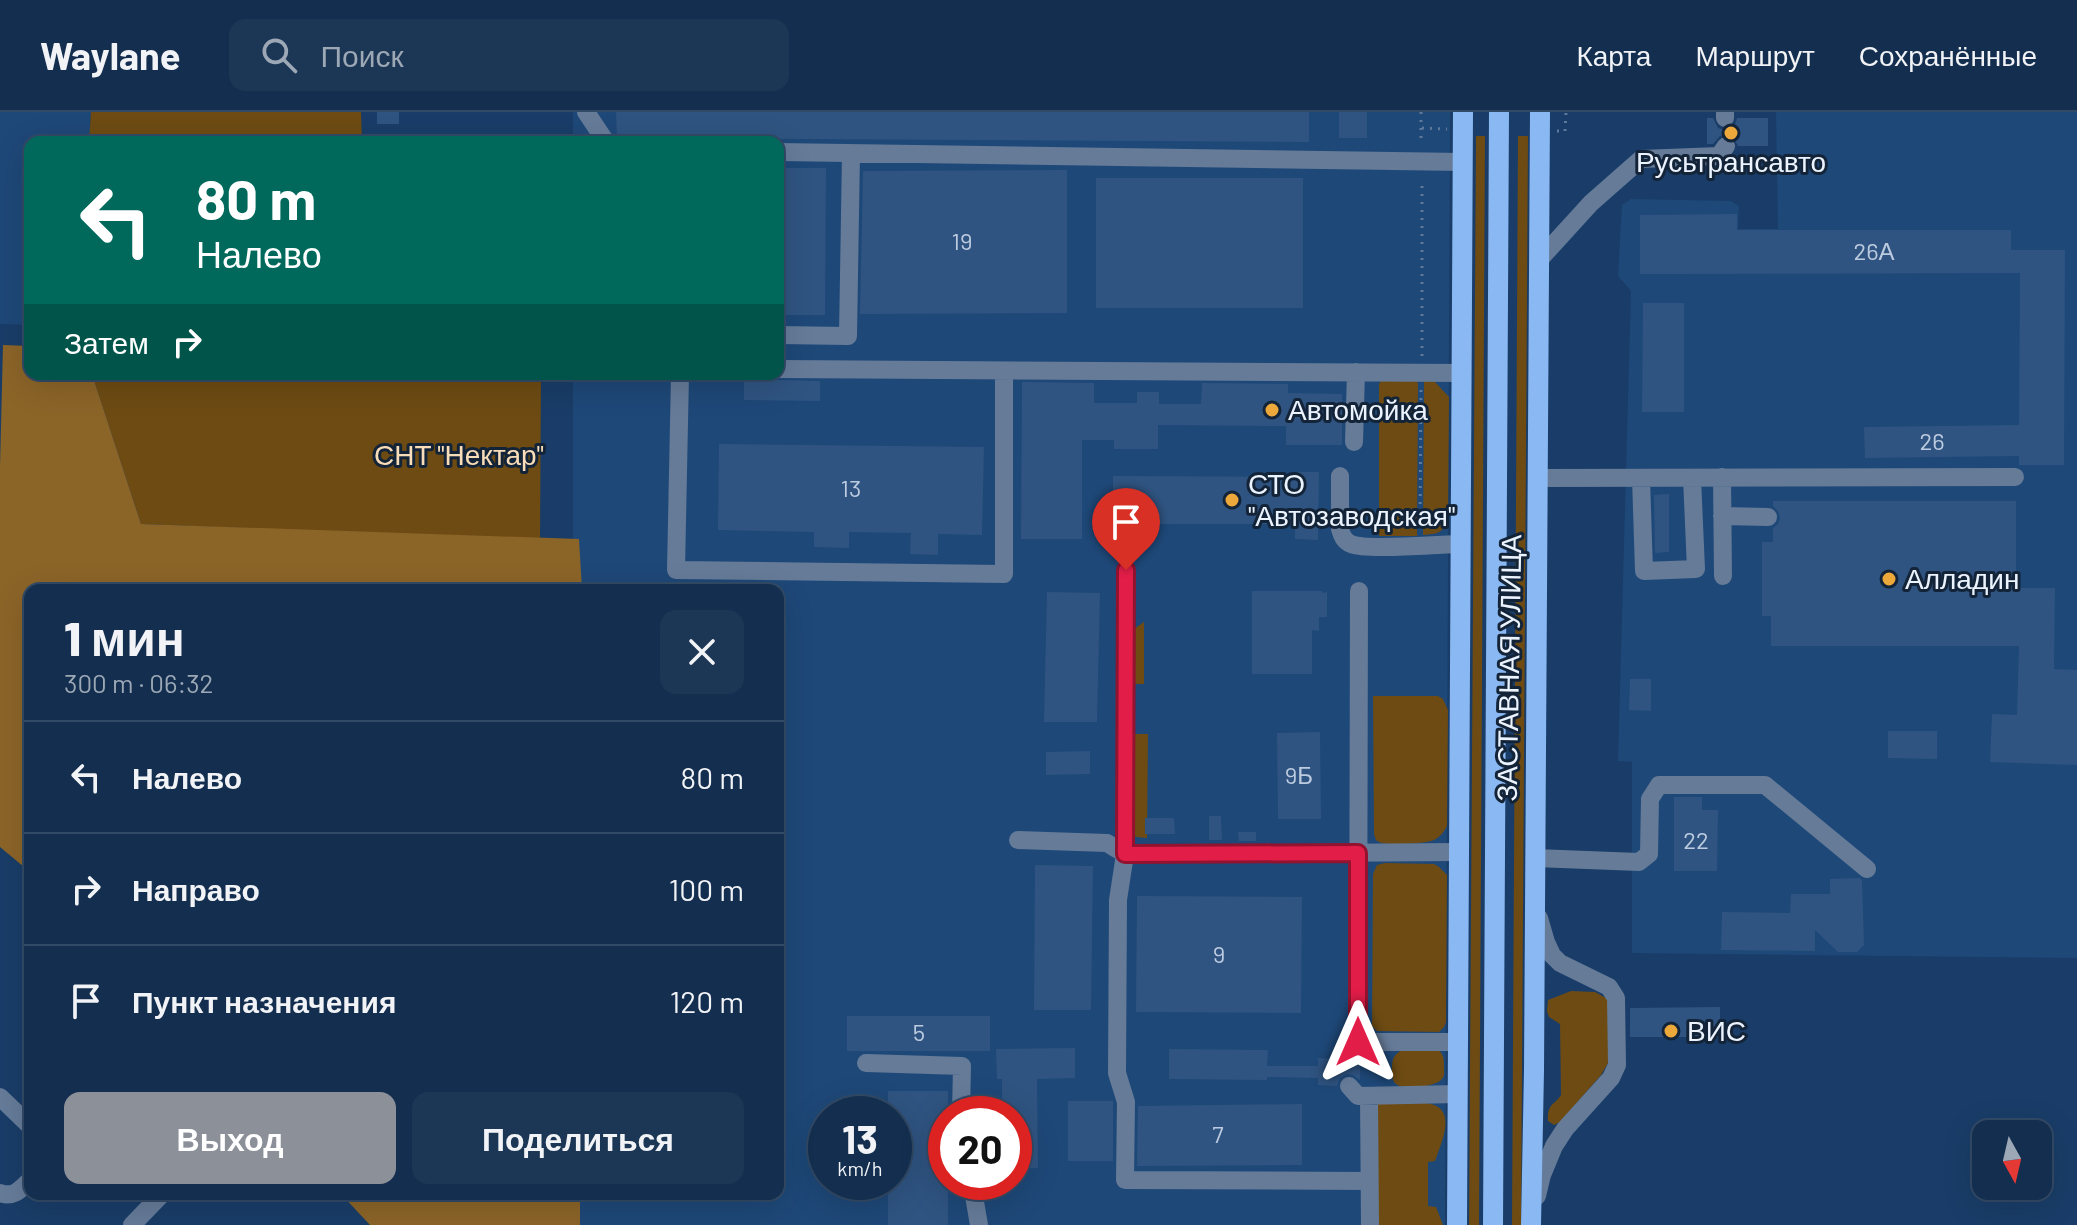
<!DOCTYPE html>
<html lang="ru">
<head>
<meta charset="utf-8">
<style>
	body { margin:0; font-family:Barlow,sans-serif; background:#1c3655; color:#f1f3f6; height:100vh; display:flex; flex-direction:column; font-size:30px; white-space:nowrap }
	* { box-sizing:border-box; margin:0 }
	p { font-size:26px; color:#9da8b6 }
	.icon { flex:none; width:44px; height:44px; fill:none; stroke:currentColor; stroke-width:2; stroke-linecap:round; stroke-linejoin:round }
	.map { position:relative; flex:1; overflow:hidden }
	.sheet { position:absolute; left:24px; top:472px; width:760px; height:616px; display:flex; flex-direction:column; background:#132e4e; border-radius:16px; box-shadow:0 8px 32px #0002,0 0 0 2px #324a66 }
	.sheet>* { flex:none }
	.banner { position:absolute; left:24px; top:24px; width:760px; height:244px; border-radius:16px; box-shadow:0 8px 32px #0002,0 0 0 2px #324a66; background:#00695c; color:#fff; overflow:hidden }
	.needle { width:52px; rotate:172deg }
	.controls { position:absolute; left:1972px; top:1008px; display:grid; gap:16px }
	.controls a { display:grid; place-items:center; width:80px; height:80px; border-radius:16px; background:#132e4e; box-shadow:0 8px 32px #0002,0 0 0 2px #324a66; font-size:40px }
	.speed { position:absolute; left:808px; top:984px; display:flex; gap:16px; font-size:40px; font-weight:700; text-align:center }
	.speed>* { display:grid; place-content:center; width:104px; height:104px; border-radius:50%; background:#132e4e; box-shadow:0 8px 32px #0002,0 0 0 2px #324a66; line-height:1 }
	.speed small { font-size:20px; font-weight:400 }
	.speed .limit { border:12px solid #d22; background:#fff; color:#111 }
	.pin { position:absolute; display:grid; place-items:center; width:68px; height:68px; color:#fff; margin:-82px -34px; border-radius:50% 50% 50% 0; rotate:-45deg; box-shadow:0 0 8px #0007 }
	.pin .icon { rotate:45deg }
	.me { position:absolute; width:88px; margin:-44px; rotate:0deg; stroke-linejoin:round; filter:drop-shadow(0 0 6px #0008) }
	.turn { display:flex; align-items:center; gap:28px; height:168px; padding:0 40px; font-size:36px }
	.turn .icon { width:104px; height:104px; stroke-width:2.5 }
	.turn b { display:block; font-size:56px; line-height:68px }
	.then { display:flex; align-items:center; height:76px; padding:0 40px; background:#0003; gap:16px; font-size:30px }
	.round { display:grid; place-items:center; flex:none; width:84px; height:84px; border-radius:16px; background:#1c3655 }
	.head { display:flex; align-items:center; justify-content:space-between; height:136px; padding:0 40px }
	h1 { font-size:48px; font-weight:800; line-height:60px }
	.action { display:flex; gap:16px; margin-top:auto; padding:16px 40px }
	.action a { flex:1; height:92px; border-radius:16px; background:#8c9099; color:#fff; font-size:32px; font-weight:800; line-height:92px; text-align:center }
	.action a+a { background:#1c3655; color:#f1f3f6 }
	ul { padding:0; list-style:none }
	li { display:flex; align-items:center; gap:24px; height:112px; padding:0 40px; border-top:2px solid #324a66 }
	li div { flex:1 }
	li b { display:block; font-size:30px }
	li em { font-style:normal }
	header { display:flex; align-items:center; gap:48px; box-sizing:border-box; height:112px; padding:0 40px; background:#132e4e; border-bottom:2px solid #324a66 }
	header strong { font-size:38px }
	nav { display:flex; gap:44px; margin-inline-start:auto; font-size:28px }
	.search { width:560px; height:72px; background:#1c3655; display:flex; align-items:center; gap:20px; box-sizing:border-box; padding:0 28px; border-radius:16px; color:#9da8b6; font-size:30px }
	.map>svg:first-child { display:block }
</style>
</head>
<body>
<header>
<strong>Waylane</strong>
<div class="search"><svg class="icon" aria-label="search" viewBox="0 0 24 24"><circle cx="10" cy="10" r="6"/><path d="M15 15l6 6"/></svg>Поиск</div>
<nav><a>Карта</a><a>Маршрут</a><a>Сохранённые</a></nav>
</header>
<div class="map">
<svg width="2077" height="1113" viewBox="0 0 2077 1113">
	<rect width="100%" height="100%" fill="#193d68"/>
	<path fill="#1e4878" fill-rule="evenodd" d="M0,0h91l-2,30h-59v183l-30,-1z
		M573,0h877l-5,1113h-872v-31h205v-604h-205v-216h205v-232h-205zM826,1002h68v68h-68zM946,1002h68v68h-68z
		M1776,0h301v846l-445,-5v-191l-14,-1 13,-470 -13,-15 4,-71 9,-6 100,2 8,5 -1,23h40z"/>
	<path fill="#6d4b13" d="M91,0h270l1,30h-273z
		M1476,24h9l-6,1089h-10z
		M1518,24h10l-7,1089h-9z
		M92,262h449l-1,166 -399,-16z
		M1424,267l10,2 15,16 -1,122c-5,14 -10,15 -25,16z
		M1417,268l1,5 -1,151h-38v-152l2,-3z
		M1144,510v62h-11l1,-55z
		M1373,584h65l5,3 5,11 -1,116c-3,6 -7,11 -13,14 -9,4 -43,5 -52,3 -7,-2 -6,-3 -8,-9z
		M1133,622h15l-1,104 -11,-1 -2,-2z
		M1385,751l49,1 5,3 8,8 -1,147 -2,5 -5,5 -62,-1 -5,-5 1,-152 4,-9z
		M1571,879l24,1 13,7v64l-7,12 -41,47 -6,3 -6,-4c-1,-18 6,-15 13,-26l-1,-71 -11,-7 -2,-6 1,-11z
		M1402,938h37c5,6 5,9 5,17 0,6 1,8 -2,12 -6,8 -41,12 -47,4 -4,-4 -3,-13 -3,-18 1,-8 3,-11 10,-15z
		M1425,991c34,3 17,38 10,58l-7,1v44l8,1 7,18h-66v-121z"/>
	<path fill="#8b6428" d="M3,233l27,1v28h62l49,150 438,15 3,51h-552v282l-30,-25v-381z
		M341,1082h239v31h-210z"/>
	<path fill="#2f5481" d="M377,0h22v12h-22z
		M616,0h693v30l-692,-4z
		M1339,0h28v26h-28z
		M1707,6h6l5,10 8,2 9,-5 2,-7h31v28h-30l-5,-9 -7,-3 -6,2 -7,8h-6z
		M778,56h48l-1,147h-47z
		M1067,58v143l-207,1 3,-143z
		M1096,66h207v130h-207z
		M1737,102v16h274v20h54l-1,215h-45v-9l-154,2 -1,-31 155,-2 1,-152 -380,1v-59z
		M1643,191h41v109h-42z
		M744,267l76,2v20l-76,-1z
		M1022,270l72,1v20h43v-11h22v12h42l1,-21 86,1v9l54,1v51h-56v-19l-128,-1v24h-44v-9h-32v99h-61z
		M719,332l265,3 -2,88 -44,-1v21l-28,-1 1,-21 -62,-1v16l-35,-1v-15l-96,-2z
		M1296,360h23l-1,68 -23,-1v-15h-182v-48l183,1z
		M1669,382v58l-14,1 -1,-58z
		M1773,389h243v87h39l-1,81 23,1v95l-87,-3 2,-48 25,1 2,-69h-248v-30h-9v-74h11v-14l5,-4 2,-6 -2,-7 -5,-5z
		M1252,479h70v2l5,-1v25h-8v14l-7,-1v44h-60z
		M1047,480l53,1 -3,129h-53z
		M1630,567h21v32l-22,-1z
		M1888,619h49v28l-49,-1z
		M1320,620l1,87h-43l-1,-86z
		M1090,639v23l-44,1v-23z
		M1674,685h28v13h16l-1,61h-43z
		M1209,704h12l1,24h-13z
		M1145,706h29l1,16h-30z
		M1238,720h18v9h-17z
		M1035,753l58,1 -2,144h-57z
		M1859,766l3,2 2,65 -7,7h-19l-23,-22v21l-94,-1 1,-38 68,1 1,-19h39v-15z
		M1137,784l165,1 -1,116 -165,-1z
		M1720,895v30h-90v-29z
		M847,904h143v35h-143z
		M1075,936v30l-38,1 1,89 -24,1v-55h-12v-35h-5l-1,-30z
		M1169,937l99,1 -1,16h51v-8l16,1 4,9 8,3 6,-2 8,-9v20l-7,-5 -6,-1 -7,4 -3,8 -19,-1v-7l-51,-1v3l-98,-1z
		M888,979h60v23h-2v68h2v43h-60v-43h6v-68h-6z
		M1068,989h45v60h-45z
		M1302,992v61l-165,1 1,-60z"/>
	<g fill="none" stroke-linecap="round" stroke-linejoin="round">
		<path stroke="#5e7999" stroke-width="3" stroke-dasharray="2 6" stroke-linecap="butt" d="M1421,0v32
			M1422,16l25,1
			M1557,19h8l1,-19
			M1422,244v-176
			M1420,416l1,-140"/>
		<path stroke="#657b98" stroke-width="18" d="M586,0l20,30
			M1725,0v6
			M778,40l685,10
			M1539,148l52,-57 50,-44 78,-3 7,-10
			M778,223l70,1 3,-182
			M778,257l684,4
			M680,262l-4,196 328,4v-203
			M1354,330l2,-70
			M1340,364v53c2,7 4,12 11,15 17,7 87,0 110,0
			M1722,365l1,99
			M1539,366l476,-1
			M1641,366l3,93 52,-2 -4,-91
			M1722,404l46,1
			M1126,458l-1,284 -7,46 -1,173 9,29 -1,78 244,1
			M1018,728l89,3 18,11 334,-2
			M1535,746l104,4 10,-8 1,-55 9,-14h106l102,84
			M1358,930l1,-451
			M1346,947l12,-17h100
			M866,951l96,3 -1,48
			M1349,974l9,10 100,-2
			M1369,984l1,129
			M0,985l30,29
			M967,1070l7,14 5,29
			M0,1081c14,5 21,-4 30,-13
			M1537,1084l5,-21 12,-29 11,-17 46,-51 6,-13 -1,-67 -7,-11 -49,-24 -8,-8 -6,-13 -7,-24
			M132,1113l30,-31"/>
		<path stroke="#8ab8f2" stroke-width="20" d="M1457,1113l6,-1113
			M1493,1113l6,-1113
			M1531,1113l3,-155 6,-958"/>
	</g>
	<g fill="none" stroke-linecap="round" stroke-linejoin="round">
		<g stroke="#92132f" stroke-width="20">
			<path id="route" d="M1126,458l-1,284 233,-1v189"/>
		</g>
		<use href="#route" stroke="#e11d48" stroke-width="14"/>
	</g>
	<g fill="#eda83b" stroke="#142438" stroke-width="3">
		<circle cx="1731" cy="21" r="8"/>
		<circle cx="1272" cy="298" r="8"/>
		<circle cx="1232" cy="388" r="8"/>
		<circle cx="1889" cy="467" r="8"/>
		<circle cx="1671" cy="919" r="8"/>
	</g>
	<g text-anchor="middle" stroke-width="6" stroke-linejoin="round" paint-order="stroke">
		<g font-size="24" fill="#bccbdf">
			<text x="962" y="138">19</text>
			<text x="1874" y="148">26А</text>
			<text x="1932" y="338">26</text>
			<text x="851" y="385">13</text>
			<text x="1299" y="672">9Б</text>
			<text x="1696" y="737">22</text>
			<text x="1219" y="851">9</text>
			<text x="919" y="929">5</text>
			<text x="1218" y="1031">7</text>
		</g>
		<g font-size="28" fill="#ebf3fe" stroke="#142438" text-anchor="start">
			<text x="1731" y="60" text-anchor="middle">Русьтрансавто</text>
			<text x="1288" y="308">Автомойка</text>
			<text x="1248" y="382">СТО<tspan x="1248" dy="32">"Автозаводская"</tspan></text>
			<text x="1905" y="477">Алладин</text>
			<text x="1687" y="929">ВИС</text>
		</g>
		<g font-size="28" fill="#f9ddb8" stroke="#142438">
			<text x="459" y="353">СНТ "Нектар"</text>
		</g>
		<g font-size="28" fill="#ebf3fe" stroke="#142438">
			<text transform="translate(1509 556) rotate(-89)" y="10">ЗАСТАВНАЯ УЛИЦА</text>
		</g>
	</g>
</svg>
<div class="controls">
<a><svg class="needle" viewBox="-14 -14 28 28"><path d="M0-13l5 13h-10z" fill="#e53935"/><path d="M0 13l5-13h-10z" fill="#9da8b6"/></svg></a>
</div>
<div class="speed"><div>13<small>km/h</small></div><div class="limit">20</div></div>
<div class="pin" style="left:1126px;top:458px;background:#d93025"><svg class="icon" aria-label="arrive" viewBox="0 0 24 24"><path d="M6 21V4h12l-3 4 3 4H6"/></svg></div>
<svg class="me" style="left:1358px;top:930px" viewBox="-20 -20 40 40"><path d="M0-17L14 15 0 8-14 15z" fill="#e11d48" stroke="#fff" stroke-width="4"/></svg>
<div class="banner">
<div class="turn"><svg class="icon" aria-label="left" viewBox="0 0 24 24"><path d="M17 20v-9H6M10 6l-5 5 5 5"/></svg><div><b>80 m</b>Налево</div></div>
<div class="then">Затем<svg class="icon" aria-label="right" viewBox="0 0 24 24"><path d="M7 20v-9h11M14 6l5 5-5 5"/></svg></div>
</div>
<section class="sheet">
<div class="head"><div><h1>1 мин</h1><p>300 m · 06:32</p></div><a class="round"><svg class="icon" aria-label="close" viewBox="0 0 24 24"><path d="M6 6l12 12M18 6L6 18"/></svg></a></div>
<ul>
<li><svg class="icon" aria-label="left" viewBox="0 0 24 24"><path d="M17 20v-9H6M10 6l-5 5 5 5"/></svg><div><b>Налево</b></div><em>80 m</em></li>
<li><svg class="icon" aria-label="right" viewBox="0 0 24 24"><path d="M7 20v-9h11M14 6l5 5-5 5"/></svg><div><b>Направо</b></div><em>100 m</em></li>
<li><svg class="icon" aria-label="arrive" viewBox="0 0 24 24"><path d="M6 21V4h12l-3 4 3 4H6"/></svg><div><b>Пункт назначения</b></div><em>120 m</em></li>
</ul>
<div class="action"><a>Выход</a><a>Поделиться</a></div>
</section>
</div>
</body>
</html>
